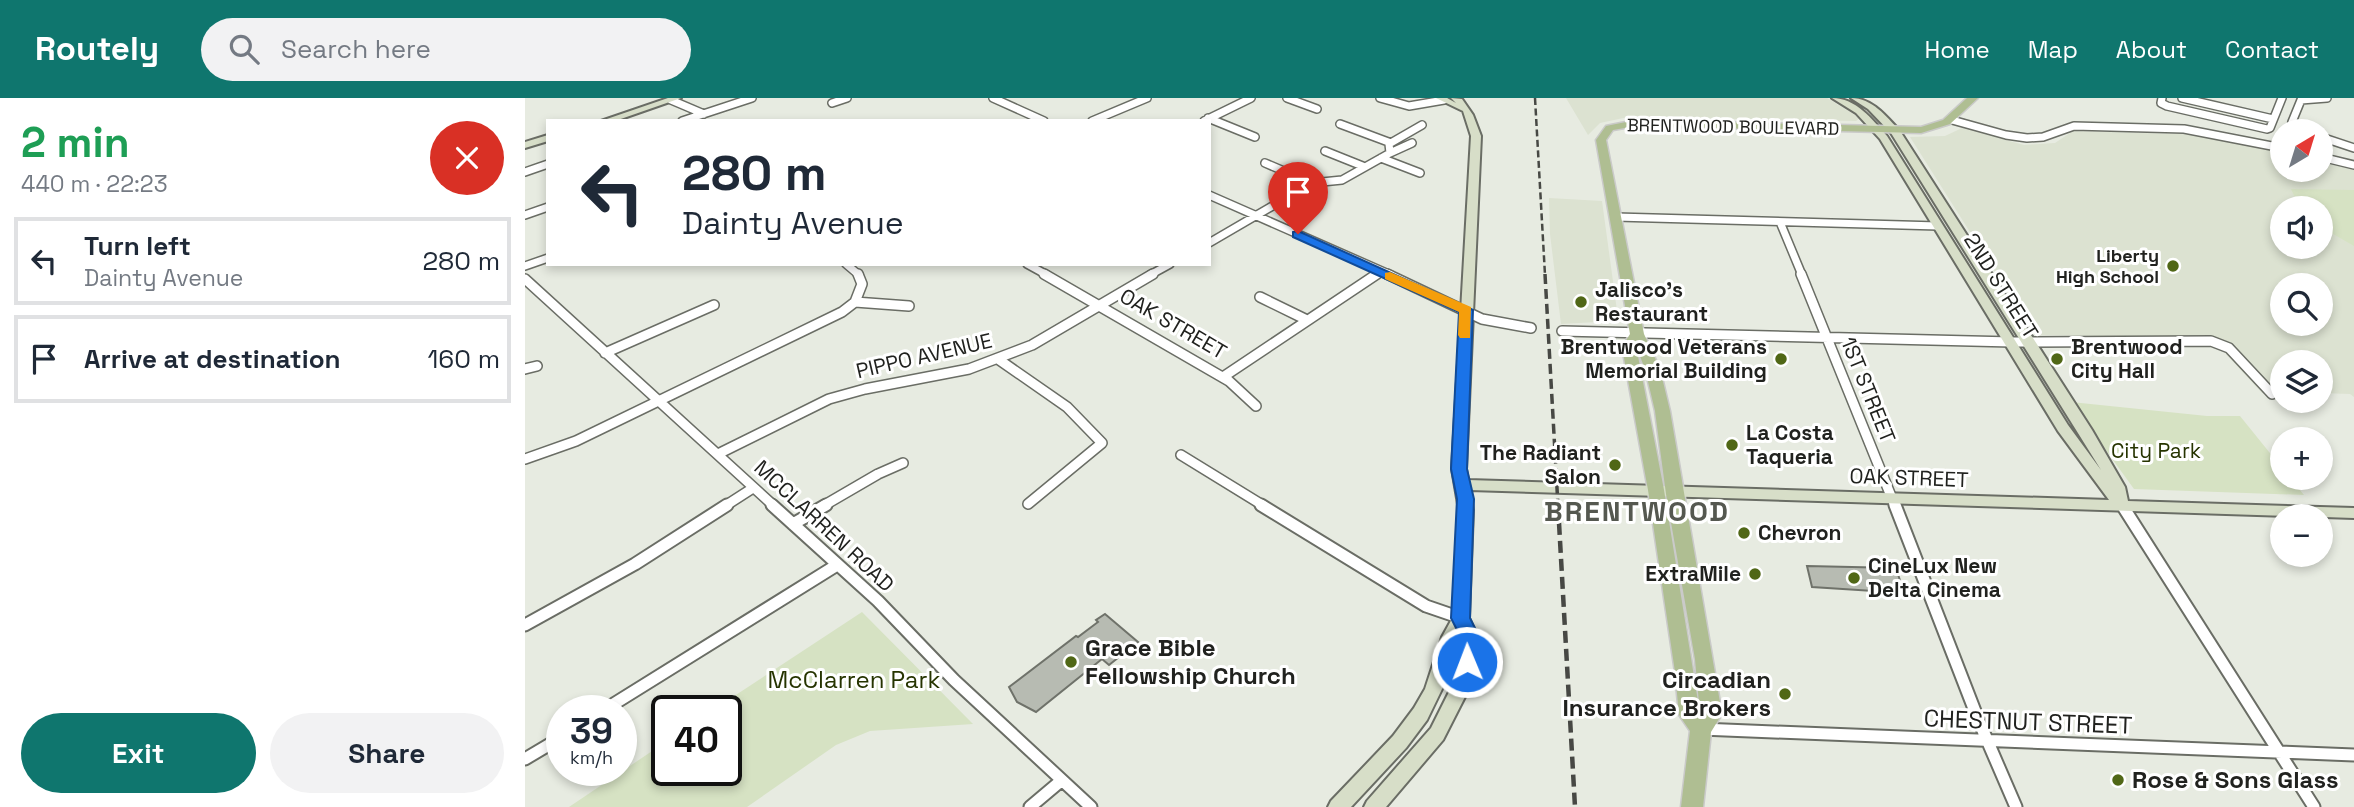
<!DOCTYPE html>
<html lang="en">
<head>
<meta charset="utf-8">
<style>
	body { margin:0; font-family:"Space Grotesk",sans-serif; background:#f2f2f3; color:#1f2937; height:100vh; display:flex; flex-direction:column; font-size:26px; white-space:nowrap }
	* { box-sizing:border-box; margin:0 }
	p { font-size:23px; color:#747a83 }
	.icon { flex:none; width:38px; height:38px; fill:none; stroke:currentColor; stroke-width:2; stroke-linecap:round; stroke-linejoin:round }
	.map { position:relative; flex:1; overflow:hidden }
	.drawer { display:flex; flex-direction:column; background:#fff; width:525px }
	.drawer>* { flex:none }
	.top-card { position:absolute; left:21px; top:21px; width:665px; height:147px; border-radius:0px; box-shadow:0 4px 10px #0003; background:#fff; color:#1f2937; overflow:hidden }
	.needle { width:46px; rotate:38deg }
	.controls { position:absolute; left:1745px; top:21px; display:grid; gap:14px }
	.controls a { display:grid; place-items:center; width:63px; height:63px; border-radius:50%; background:#fff; box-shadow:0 4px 10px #0003; font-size:35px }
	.speed { position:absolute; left:21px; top:597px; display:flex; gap:14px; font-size:35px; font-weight:700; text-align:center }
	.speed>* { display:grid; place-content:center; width:91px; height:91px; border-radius:50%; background:#fff; box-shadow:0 4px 10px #0003; line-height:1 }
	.speed small { font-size:18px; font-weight:400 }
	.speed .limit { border:4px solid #111; border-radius:10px; background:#fff; color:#111 }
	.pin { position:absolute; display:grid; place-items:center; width:60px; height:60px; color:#fff; margin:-72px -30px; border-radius:50% 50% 50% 0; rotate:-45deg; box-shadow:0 0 7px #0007 }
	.pin .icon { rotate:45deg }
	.me { position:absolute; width:77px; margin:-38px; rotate:359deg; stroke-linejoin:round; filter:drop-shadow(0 0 5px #0008) }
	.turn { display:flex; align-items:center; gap:24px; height:147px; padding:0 21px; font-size:32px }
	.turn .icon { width:91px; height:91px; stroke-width:2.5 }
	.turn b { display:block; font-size:49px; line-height:60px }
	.round { display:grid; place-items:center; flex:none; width:74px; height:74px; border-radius:37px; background:#f2f2f3 }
	.headline { display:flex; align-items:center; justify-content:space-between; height:119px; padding:0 21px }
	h1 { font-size:42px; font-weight:700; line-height:52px; color:#1e9e55 }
	.cta { display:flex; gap:14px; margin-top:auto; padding:14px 21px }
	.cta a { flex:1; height:80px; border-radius:42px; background:#0f766e; color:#fff; font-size:28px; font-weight:700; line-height:80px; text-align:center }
	.cta a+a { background:#f2f2f3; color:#1f2937 }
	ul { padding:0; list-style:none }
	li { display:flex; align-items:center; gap:21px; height:88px; margin:0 14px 10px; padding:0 7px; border:4px solid #e0e1e3; border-radius:0px }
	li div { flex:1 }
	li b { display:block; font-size:26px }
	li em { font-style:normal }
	header { display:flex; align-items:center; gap:42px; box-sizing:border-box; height:98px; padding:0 35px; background:#0f766e; color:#fff }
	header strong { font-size:33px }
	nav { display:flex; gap:38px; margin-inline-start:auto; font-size:24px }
	.search { width:490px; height:63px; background:#f2f2f3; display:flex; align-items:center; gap:18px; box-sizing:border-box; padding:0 24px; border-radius:38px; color:#747a83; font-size:26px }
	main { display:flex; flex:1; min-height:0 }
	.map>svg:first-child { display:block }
</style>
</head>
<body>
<header>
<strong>Routely</strong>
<div class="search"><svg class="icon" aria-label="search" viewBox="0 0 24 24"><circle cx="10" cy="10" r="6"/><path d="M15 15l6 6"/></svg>Search here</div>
<nav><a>Home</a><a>Map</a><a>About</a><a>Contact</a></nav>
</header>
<main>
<section class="drawer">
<div class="headline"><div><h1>2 min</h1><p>440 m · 22:23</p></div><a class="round" style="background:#d93025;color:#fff"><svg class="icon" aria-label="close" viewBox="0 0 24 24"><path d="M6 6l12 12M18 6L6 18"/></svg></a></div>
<ul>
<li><svg class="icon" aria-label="left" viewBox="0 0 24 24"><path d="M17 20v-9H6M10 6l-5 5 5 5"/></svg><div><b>Turn left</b><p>Dainty Avenue</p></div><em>280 m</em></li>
<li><svg class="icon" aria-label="arrive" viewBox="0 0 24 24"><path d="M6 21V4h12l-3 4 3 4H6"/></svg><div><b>Arrive at destination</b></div><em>160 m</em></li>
</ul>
<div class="cta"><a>Exit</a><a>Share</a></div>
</section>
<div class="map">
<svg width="1829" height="709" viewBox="0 0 1829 709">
	<rect width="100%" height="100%" fill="#e7ebe1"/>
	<path fill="#dce2d1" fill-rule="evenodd" d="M1041,0h261l33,20 -4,3 -228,-4 -28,6 -12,12z
		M1437,30l62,17 31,-2 18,-12 140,4 69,17v18h39v-8l33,8v227l-4,-3 -29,-1v-31h-39v31h-20l-51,-55 -176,-3 -125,-198 35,-1zM1757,110h39v39h-39zM1757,187h39v39h-39z
		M1024,100l53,3 16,117 -4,3 -53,3 -11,-90z"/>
	<path fill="#d6e2c3" d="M1766,91l63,1v56l-33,-19v-19h-21z
		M1546,304l136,14h33l42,52v10h8l14,17 -170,-6z
		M337,514l111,112 -103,7 -34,14 -89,62h-178l98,-66v29h59v-60h-13z"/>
	<path fill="#b7bbb2" stroke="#6f726a" stroke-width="2" d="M1282,468l89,2 8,25 -92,-6z
		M580,516l33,28 -29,23 -7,-6 -66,53 -19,-10 -8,-15 67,-51 2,1 20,-15 -2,-2z"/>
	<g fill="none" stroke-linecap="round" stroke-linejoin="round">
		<g stroke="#6a6d65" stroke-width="10">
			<path id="street-far2" d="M468,0l51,23
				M762,0l30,11
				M855,0l29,8 35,-6
				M1637,0l-1,5 6,3 100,23 3,-1 12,-30
				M1657,0l91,21
				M146,2l33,14
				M307,5l15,-5
				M683,20l47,19
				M1427,22l54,15 21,3 16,-1 31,-11 110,3 98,19
				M157,23l70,-23
				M567,23l55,-23
				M679,23l47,-23
				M815,26l51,19
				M1784,33l-17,-9 9,-22 26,-2
				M1796,39l33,11
				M800,53l40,16
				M865,55l22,-10
				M1796,59l33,8
				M856,60l39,15
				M740,65l47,20
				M0,74l23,-8
				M684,97l182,80
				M0,117l23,-8
				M1091,119l322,9
				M1255,124l22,53
				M684,145l103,-60 30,-3 48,-27 -1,-9 33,-19
				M321,166l13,11
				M502,166l20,11
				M0,168l23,-8
				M625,177l20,-11
				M850,177l5,-3"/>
		</g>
		<g stroke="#6a6d65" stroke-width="12">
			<path id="street-far1" d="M519,176l185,107 27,25
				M862,176l95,45 49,9
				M1276,176l94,232
				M0,181l249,227
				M735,199l47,23
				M330,204l54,4
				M1037,233l450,11 199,-1 18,7 43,46
				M80,255l109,-48
				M473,261l69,48 35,36 -74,61
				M0,271l12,-3
				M698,279l154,-103
				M193,356l111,-55 36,-10 104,-20 63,-24 121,-71
				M656,357l83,51
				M0,361l51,-18 266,-129 13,-10 7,-18 -4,-10
				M200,408l28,-18
				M298,408l55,-32 25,-11"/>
		</g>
		<g stroke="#6a6d65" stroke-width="15">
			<path id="street" d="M247,407l106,96 76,79 137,127
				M736,407l165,101 35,12
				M1370,407l83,214 38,88
				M1597,407l192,302
				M268,426l33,-19
				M0,527l110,-61 92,-59
				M79,612l233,-145
				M1176,631l653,26
				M0,661l37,-22
				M505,709l32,-27"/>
		</g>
		<g stroke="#6a6d65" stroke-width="4">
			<path id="secondary" d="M143,0h13l-66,23h-14z
				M911,0h11l9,5 -5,-5 11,1 11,16 8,21 -15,333 2,11 641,20 -51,-69 -178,-292 -24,-26 -24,-15c24,0 40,21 55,38l181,289 33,45 -210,-337 -23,-24 -17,-11c21,0 35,18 49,33l192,299 33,57 3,14 226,7v10l-884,-28 3,20 -4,108 10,22 -8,45 -28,55 -57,67h-22l3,-6 64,-73 22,-44 10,-44 -3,-5 -18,54 -15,31 -21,28 -55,59h-23l3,-6 62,-65 21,-28 11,-19 17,-52 11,-20 6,-107 -7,-41 19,-333 -8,-25z
				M23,37v6l-23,7v-6z"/>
		</g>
		<g stroke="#cacac9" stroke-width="3">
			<path id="primary" d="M1442,0h11l-28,26 -29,9 -285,-7 -23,4 -7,10 38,194 16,35 10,42 52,303 -11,18 -8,75h-22l9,-76 -11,-16 -4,-43 -27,-182 -26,-143 8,-13 -34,-194 10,-14 30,-6 285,7 22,-7zM1111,248l9,23 10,42 11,83 29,165 5,55 -36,-224z"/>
		</g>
		<use href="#street-far2" stroke="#fff" stroke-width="7"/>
		<use href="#street-far1" stroke="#fff" stroke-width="9"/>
		<use href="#street" stroke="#fff" stroke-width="11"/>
		<use href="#secondary" fill="#d7dec8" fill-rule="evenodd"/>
		<use href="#primary" fill="#afbe92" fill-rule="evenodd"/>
		<path stroke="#474844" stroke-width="2.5" stroke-dasharray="7 3.5" stroke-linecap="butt" d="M1010,0l10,177"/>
		<path stroke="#474844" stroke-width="3.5" stroke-dasharray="10 5" stroke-linecap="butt" d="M1020,176l13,232"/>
		<path stroke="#474844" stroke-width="4.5" stroke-dasharray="12 6" stroke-linecap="butt" d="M1033,407l17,302"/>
	</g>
	<path fill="#1a73e8" stroke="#114b97" stroke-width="2" d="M773,133l175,79 -6,159 7,30 -4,119 11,22 -7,28 -7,3 -7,-3 -3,-6 5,-22 -11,-22 6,-119 -6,-30 8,-157 -166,-75v-5z"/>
	<path fill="#f59e0b" d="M865,174l81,35 -1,31h-10l-2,-3 1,-23 -74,-33v-6z"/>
	<g fill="#506716" stroke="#fff" stroke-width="2.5">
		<circle cx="1648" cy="168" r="7"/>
		<circle cx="1056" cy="204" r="7"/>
		<circle cx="1256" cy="261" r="7"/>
		<circle cx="1532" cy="261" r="7"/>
		<circle cx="1207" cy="347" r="7"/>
		<circle cx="1090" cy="367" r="7"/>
		<circle cx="1219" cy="435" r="7"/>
		<circle cx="1230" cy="476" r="7"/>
		<circle cx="1329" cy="480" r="7"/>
		<circle cx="546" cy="564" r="7"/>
		<circle cx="1260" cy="596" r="7"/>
		<circle cx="1593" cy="682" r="7"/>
	</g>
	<g text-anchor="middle" stroke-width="6" stroke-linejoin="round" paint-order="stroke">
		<g font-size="18" fill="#21221f" stroke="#fff">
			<text transform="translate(1208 29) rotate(1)" y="6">BRENTWOOD BOULEVARD</text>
		</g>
		<g font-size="18" font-weight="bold" fill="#21221f" stroke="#fff" text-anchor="end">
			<text x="1634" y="164">Liberty<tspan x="1634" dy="21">High School</tspan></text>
		</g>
		<g font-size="21" fill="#21221f" stroke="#fff">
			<text transform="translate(1476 188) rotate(58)" y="7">2ND STREET</text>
			<text transform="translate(648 226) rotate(30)" y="7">OAK STREET</text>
			<text transform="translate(399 258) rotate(-13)" y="7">PIPPO AVENUE</text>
			<text transform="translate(1343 292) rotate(68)" y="7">1ST STREET</text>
			<text transform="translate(1384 380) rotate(2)" y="7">OAK STREET</text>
			<text transform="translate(299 428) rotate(43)" y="7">MCCLARREN ROAD</text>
		</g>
		<g font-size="21" font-weight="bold" fill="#21221f" stroke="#fff" text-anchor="start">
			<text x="1070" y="199">Jalisco's<tspan x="1070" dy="24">Restaurant</tspan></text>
			<text x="1242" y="256" text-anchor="end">Brentwood Veterans<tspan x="1242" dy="24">Memorial Building</tspan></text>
			<text x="1546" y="256">Brentwood<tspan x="1546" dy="24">City Hall</tspan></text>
			<text x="1221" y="342">La Costa<tspan x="1221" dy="24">Taqueria</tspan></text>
			<text x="1076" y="362" text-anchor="end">The Radiant<tspan x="1076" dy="24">Salon</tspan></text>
			<text x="1233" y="442">Chevron</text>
			<text x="1343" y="475">CineLux New<tspan x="1343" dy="24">Delta Cinema</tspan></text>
			<text x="1216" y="483" text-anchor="end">ExtraMile</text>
		</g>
		<g font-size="21" fill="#263400" stroke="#fff">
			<text x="1631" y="360">City Park</text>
		</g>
		<g font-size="24" font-weight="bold" fill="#21221f" stroke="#fff" text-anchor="start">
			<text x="560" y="558">Grace Bible<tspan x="560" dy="28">Fellowship Church</tspan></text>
			<text x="1246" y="590" text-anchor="end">Circadian<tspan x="1246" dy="28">Insurance Brokers</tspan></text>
			<text x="1607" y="690">Rose &amp; Sons Glass</text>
		</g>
		<g font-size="24" fill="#263400" stroke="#fff">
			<text x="329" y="590">McClarren Park</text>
		</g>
		<g font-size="24" fill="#21221f" stroke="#fff">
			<text transform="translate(1503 624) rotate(2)" y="8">CHESTNUT STREET</text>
		</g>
		<g font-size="28" font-weight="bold" letter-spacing="2" fill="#555850" stroke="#fff">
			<text x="1112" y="423">BRENTWOOD</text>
		</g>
	</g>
</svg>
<div class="controls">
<a><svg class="needle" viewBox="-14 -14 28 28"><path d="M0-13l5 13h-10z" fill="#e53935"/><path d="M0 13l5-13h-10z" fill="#747a83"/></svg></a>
<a><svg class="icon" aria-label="sound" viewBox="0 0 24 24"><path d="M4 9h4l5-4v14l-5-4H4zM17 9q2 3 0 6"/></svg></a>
<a><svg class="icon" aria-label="search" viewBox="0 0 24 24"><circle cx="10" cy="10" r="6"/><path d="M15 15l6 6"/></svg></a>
<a><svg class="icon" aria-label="layers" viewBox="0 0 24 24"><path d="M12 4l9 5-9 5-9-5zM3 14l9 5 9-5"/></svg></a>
<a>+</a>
<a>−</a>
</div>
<div class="speed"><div>39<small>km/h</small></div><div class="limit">40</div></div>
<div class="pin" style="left:773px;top:136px;background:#d93025"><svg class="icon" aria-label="arrive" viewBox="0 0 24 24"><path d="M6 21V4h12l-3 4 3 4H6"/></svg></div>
<svg class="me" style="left:942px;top:564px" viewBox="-20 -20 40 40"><circle r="17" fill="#1a73e8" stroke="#fff" stroke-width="3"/><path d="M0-11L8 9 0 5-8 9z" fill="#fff"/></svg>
<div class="top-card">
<div class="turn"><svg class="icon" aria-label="left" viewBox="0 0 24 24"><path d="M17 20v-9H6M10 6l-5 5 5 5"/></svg><div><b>280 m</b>Dainty Avenue</div></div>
</div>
</div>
</main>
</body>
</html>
